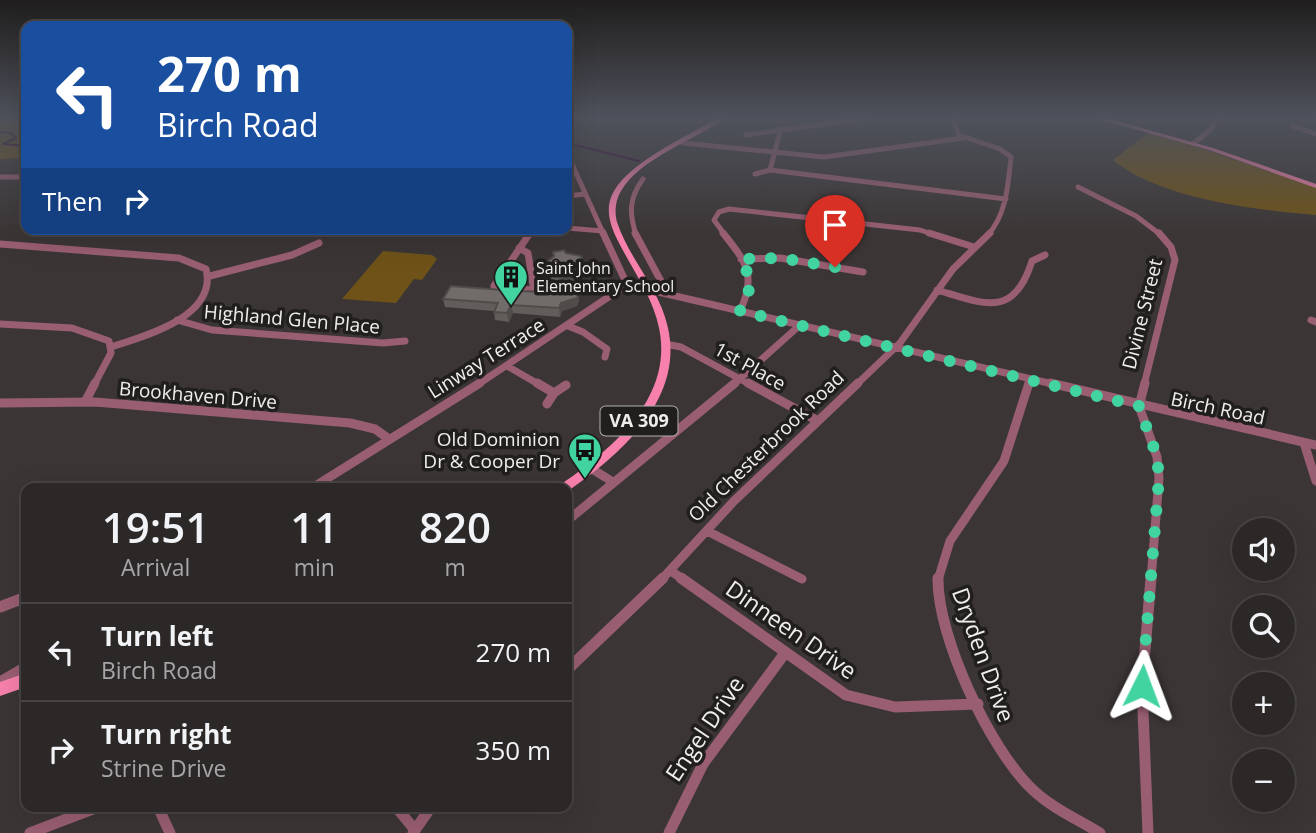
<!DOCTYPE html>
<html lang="en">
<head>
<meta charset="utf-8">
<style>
	body { margin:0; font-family:"Open Sans",sans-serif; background:#383434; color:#f1f3f6; height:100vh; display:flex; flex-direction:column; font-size:26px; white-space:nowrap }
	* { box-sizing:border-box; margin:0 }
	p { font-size:23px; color:#a6a6a8 }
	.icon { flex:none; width:38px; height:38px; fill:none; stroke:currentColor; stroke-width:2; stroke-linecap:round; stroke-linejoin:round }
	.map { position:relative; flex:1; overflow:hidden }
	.drawer { position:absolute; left:21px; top:483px; width:551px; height:329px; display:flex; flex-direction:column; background:#2c2828; border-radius:14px; box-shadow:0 7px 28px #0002,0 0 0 2px #484445 }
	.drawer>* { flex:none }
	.banner { position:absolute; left:21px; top:21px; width:551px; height:214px; border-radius:14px; box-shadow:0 7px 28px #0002,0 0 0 2px #484445; background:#1a4fa0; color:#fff; overflow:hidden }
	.buttons { position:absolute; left:1232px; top:518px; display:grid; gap:14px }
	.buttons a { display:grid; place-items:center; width:63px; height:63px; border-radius:50%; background:#2c2828; box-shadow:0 7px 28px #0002,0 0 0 2px #484445; font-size:35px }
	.pin { position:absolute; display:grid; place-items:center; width:60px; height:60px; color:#fff; margin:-72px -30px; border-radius:50% 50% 50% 0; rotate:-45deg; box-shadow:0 0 7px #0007 }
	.pin .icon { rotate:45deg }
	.me { position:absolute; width:77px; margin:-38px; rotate:3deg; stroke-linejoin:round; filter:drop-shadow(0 0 5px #0008) }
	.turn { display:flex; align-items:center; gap:24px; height:147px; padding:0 21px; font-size:32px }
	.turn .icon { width:91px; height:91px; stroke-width:2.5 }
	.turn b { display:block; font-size:49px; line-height:60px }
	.then { display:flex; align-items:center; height:66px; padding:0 21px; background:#0003; gap:14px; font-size:26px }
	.eta { display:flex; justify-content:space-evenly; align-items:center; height:119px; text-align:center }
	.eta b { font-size:42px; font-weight:600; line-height:49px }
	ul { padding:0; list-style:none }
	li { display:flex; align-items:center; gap:21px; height:98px; padding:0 21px; border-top:2px solid #484445 }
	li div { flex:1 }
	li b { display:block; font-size:26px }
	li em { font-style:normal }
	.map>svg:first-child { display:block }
</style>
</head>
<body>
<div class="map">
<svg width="1316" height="833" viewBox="0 0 1316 833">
	<rect width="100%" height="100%" fill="#3b3635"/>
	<path fill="#6e5218" d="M0,118h26v40l-26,1z
		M1150,131l166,56v28c-60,-5 -156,-16 -203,-55z
		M383,251l49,4 5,4 -15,21 -8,-1 -18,24 -54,-4z"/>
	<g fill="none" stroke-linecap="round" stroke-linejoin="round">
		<path stroke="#31022f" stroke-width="2" d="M0,132l11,1 5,5 -13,6 23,2
			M567,143l72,18"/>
		<path stroke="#995e72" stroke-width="5" d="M953,118l6,17 41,14 11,8c-3,27 -4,56 -23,78
			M567,125l8,-7
			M1292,126l24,8
			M746,135l122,-17
			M683,143l141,14 140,-19
			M1194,143l16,-13 8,-12
			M567,153l37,82
			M770,170l10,-38 -2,-3
			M755,174l15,-4 236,29
			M0,177h26
			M1078,187l58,29 25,19
			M567,196l18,-2
			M567,228l36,3
			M529,235l4,-6
			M636,235c-7,-22 -7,-37 7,-56
			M725,235l-11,-15 5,-8 10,-3 191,21 15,5"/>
		<path stroke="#995e72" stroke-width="7" d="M530,233l-36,53 56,6 74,-8 433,101
			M635,233l33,61
			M723,233c23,29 34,42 17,78
			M929,233l45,14
			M0,244l179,14 27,11c12,47 -60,67 -95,78
			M519,248l9,5 5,32 10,4
			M741,259l39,-1 83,14
			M210,276l82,-21 27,-12
			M937,290c47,14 77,29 95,-29l13,-6
			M177,320l35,10 171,13 22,-2
			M1311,320l5,2
			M0,324l72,4 37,13 2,12 -17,32
			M568,326l15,6 24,17 -2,8
			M665,344l16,3 70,38
			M507,366l33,19
			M477,385l145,-97 2,-10 -21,-45
			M733,385l67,-60
			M856,385l44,-42 53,-74 37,-36
			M1028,385l2,-6
			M1144,385l31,-125 -4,-13 -12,-14"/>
		<path stroke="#995e72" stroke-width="9" d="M537,383l17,10
			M748,383l70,38
			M1050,383l266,62
			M1145,383l-6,23 18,51 2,21 -8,102
			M85,402l10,-19
			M0,403l95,-1 255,21 25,6 14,10
			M547,404l7,-11 12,-8
			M1304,443l12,38
			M592,469l21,13
			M312,488l168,-105
			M567,521l168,-138
			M707,531l95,48
			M671,571l13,9
			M661,580l73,-79 124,-118
			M938,580l12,-39 54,-80 25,-78"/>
		<path stroke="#995e72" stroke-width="11" d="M681,578l165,117 49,12 83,-3
			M938,578c-1,58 52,172 95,212 19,18 44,29 67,43
			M0,607l26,-10
			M567,670l96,-92
			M0,682l26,-15
			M158,807l12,26
			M396,807l19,23
			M30,833l68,-26
			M413,833l18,-26
			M669,833l34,-69 82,-111
			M1148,833l-6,-147 9,-108"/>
		<path fill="#f780ac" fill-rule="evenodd" d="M718,118h8c-30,21 -87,41 -105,73 -5,8 -7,21 -4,31 12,37 43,67 51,106 16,71 -48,127 -100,163l-1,-3h-9l2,-3c51,-35 114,-87 99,-157 -6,-31 -27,-59 -41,-87 -8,-16 -14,-33 -4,-50 17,-30 74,-55 104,-73z
			M1095,118h11l107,30 103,36v4l-107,-38z
			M26,673v14l-26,9v-14z"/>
	</g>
	<path fill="#615d5a" d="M553,252l13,1 18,20 -10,8 -13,2 -11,-5 -12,2 -2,-18 12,-1 5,-5z
		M502,290l18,1 59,10 -2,5 -15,5 -2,6 -47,-4 -4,9 -14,-2 -1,-9 -49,-4 -2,-8z"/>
	<path fill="#4f4c4a" d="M583,263l1,10 -10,8 -13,2 -1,-10z
		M549,267l1,11 -12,2 -1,-11z
		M579,293v8l-2,5 -15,5 -2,6 -1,-9 2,-5z
		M511,305l2,8 -4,9 -2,-9z"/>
	<path fill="#716c69" stroke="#4f4c4a" stroke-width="2" d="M564,250l2,3 15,3 2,7 -10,8 -13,2 -11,-6 -12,2 -1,-7 12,-1 6,-5 -1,-4z
		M504,285l15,2 -2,4 62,2 -2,5 -16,5 -2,5 -48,-3 -4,8 -13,-1 4,-9 -55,-4 8,-13 51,4z"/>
	<linearGradient id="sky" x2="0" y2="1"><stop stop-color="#201e1d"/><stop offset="0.5" stop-color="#4f525c"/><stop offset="1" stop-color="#4f525c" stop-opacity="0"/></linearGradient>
	<rect width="1316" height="235" fill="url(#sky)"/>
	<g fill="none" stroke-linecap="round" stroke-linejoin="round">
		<path stroke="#42d4a0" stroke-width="12" stroke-dasharray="0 21.6" d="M835,267l-55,-9 -39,1 11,24 -12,28 399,95 18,51 2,21 -17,208"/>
	</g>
	<defs>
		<g id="building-pin" transform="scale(1.75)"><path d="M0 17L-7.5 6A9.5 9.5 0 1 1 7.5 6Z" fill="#42d4a0" stroke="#211e1e"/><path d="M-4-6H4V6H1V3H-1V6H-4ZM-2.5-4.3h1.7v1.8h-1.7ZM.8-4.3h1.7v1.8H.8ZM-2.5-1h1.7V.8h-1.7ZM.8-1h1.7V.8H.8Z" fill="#111"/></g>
		<g id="bus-pin" transform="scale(1.75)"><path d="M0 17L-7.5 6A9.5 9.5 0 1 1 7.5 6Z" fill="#42d4a0" stroke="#211e1e"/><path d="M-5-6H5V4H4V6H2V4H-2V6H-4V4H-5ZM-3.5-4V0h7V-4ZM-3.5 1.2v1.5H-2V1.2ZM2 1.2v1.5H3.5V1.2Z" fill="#111"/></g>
	</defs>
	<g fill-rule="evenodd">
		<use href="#building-pin" x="511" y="277"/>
		<use href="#bus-pin" x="585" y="450"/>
	</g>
	<g text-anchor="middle" stroke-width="7" stroke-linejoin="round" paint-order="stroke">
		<g font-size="16" fill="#f1eded" stroke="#211e1e" text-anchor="start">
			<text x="536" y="274">Saint John<tspan x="536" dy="18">Elementary School</tspan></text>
		</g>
		<rect fill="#211e1e" stroke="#b3afaf" stroke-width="2" x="600.5" y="406.5" width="77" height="29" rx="5"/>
		<g font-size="18" font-weight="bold" fill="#f1eded">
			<text x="639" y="427">VA 309</text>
		</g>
		<g font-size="19" fill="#f1eded" stroke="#211e1e">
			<text transform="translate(1142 314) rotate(-76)" y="7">Divine Street</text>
			<text transform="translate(292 319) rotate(5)" y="7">Highland Glen Place</text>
			<text transform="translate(486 358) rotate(-32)" y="7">Linway Terrace</text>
			<text transform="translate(750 366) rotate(29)" y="7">1st Place</text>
			<text transform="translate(198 395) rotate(5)" y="7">Brookhaven Drive</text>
			<text transform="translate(1218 408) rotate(12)" y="7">Birch Road</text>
			<text transform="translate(766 446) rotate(-44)" y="7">Old Chesterbrook Road</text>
		</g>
		<g font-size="19" fill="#f1eded" stroke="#211e1e" text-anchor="end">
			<text x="560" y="446">Old Dominion<tspan x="560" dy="22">Dr &amp; Cooper Dr</tspan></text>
		</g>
		<g font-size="23" fill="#f1eded" stroke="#211e1e">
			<text transform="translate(791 630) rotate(35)" y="8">Dinneen Drive</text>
			<text transform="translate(983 655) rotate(70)" y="8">Dryden Drive</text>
			<text transform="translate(705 729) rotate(-56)" y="8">Engel Drive</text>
		</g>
	</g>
</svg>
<div class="buttons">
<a><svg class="icon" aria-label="sound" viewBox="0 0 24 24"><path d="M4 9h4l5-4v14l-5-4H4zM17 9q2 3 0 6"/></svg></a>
<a><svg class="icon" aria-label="search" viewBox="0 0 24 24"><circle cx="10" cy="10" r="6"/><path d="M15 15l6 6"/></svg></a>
<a>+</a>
<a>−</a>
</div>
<div class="pin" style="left:835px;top:267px;background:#d93025"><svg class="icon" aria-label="arrive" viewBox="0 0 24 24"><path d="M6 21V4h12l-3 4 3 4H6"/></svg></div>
<svg class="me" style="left:1142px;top:686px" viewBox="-20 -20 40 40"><path d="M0-17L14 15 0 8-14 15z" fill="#42d4a0" stroke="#fff" stroke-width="4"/></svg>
<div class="banner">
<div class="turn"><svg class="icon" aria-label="left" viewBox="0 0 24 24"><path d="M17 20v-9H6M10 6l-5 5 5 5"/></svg><div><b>270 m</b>Birch Road</div></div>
<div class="then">Then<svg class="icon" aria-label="right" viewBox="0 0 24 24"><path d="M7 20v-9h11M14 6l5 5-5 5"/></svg></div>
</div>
<section class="drawer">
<div class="eta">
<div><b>19:51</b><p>Arrival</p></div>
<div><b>11</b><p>min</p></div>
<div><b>820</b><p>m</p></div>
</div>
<ul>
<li><svg class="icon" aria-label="left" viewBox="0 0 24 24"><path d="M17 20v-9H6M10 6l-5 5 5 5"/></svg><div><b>Turn left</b><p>Birch Road</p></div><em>270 m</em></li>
<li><svg class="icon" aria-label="right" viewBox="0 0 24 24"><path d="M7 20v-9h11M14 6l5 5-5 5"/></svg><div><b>Turn right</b><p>Strine Drive</p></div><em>350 m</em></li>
</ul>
</section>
</div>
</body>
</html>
